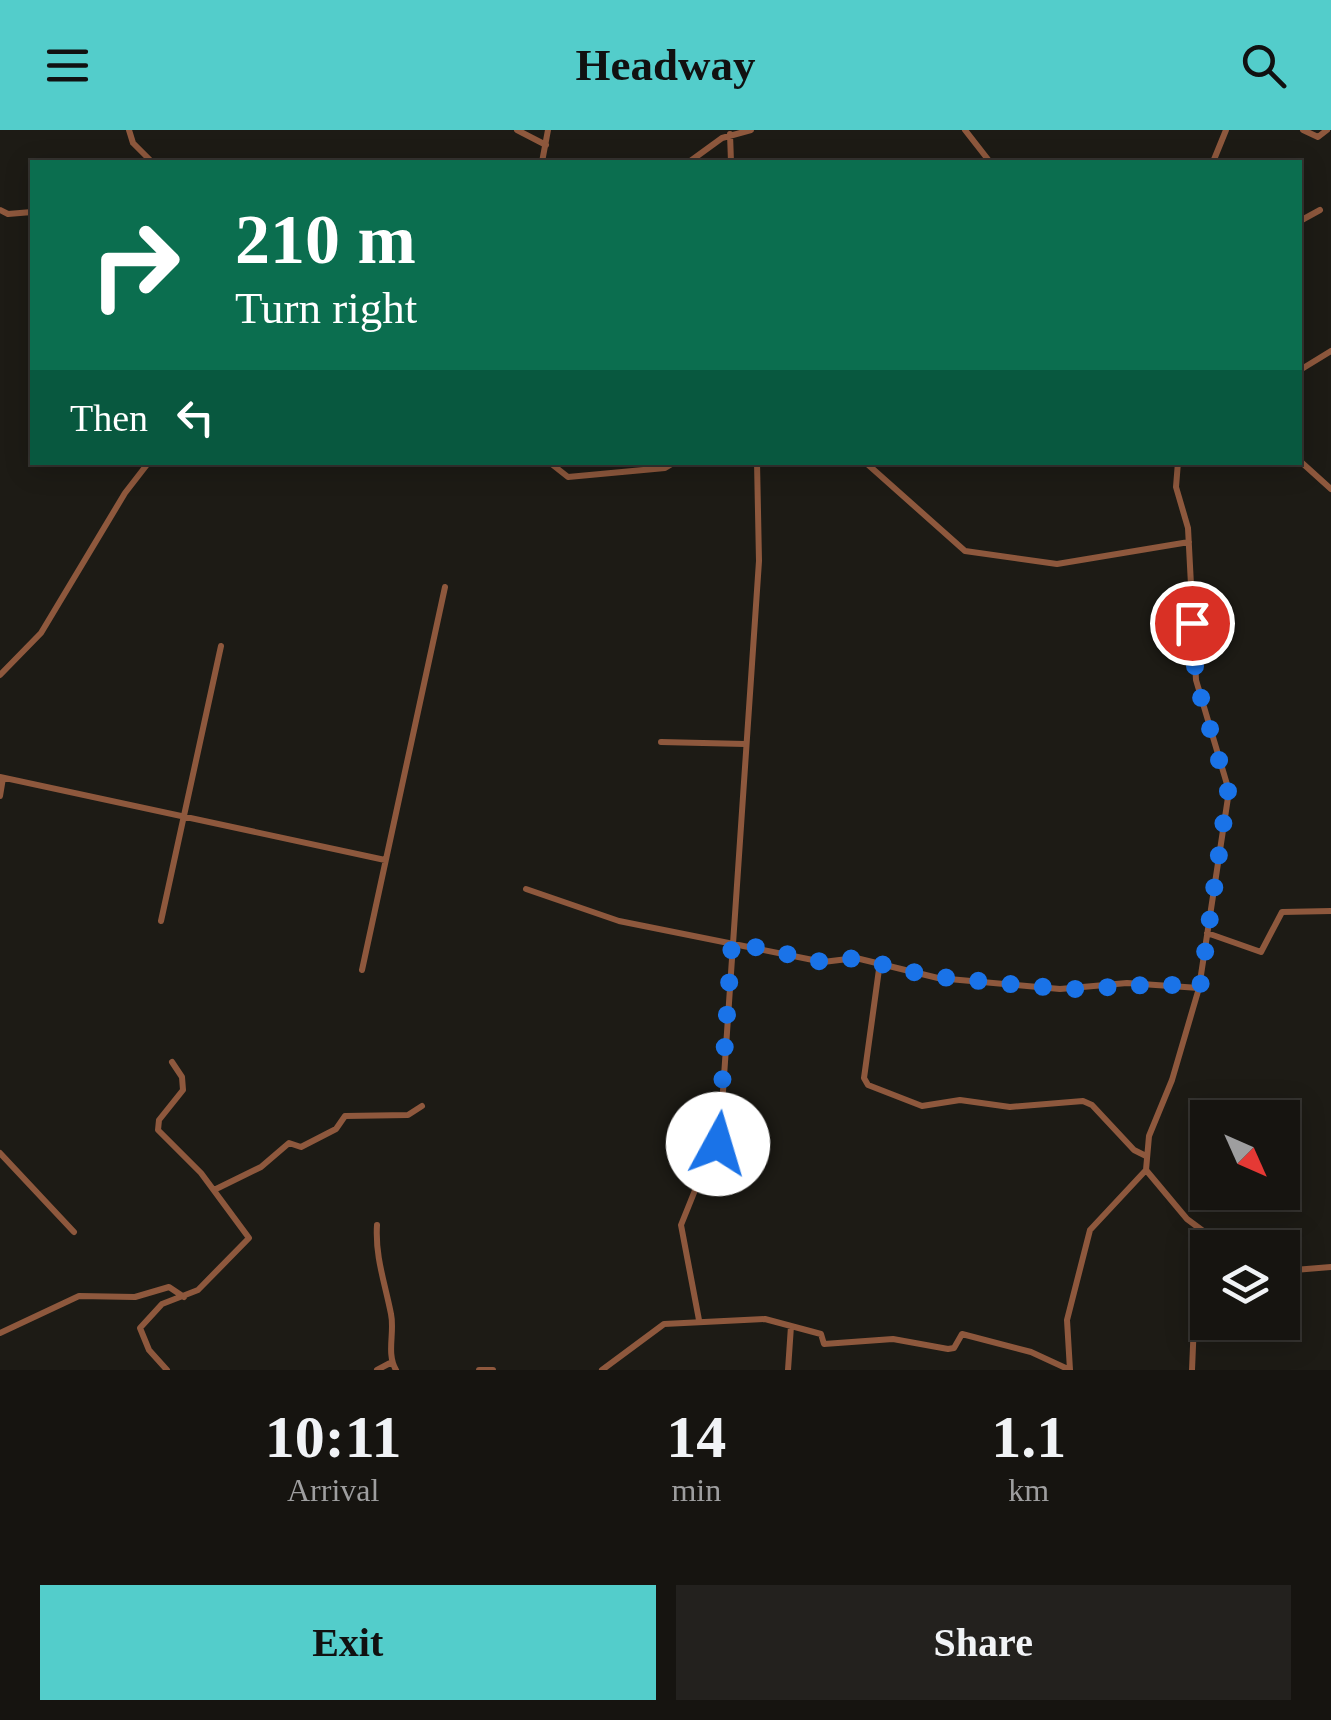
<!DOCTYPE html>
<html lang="en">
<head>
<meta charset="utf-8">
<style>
	body { margin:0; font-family:Georgia,serif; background:#23211e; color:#f1f3f6; height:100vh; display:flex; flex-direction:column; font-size:38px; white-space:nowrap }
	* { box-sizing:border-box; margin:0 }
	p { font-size:32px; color:#9e9e9f }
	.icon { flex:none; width:55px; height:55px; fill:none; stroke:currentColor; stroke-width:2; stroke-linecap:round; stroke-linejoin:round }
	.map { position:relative; height:1240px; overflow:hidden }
	.details { display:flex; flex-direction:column; background:#161410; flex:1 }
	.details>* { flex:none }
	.banner { position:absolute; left:30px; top:30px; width:1272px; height:305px; border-radius:0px; box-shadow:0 5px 25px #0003,0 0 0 2px #353330; background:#0b6e4f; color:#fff; overflow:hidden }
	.needle { width:65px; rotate:135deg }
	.controls { position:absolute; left:1190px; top:970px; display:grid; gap:20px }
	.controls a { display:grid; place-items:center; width:110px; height:110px; border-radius:0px; background:#161410; box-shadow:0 5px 25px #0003,0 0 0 2px #353330; font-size:50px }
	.pin { position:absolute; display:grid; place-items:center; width:85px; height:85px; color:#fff; margin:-42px; border:5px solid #fff; border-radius:50%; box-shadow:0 2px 10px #0007 }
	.me { position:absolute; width:110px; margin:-55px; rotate:6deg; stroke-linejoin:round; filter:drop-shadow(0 0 8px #0008) }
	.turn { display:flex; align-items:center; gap:35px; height:210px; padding:0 40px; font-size:45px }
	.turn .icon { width:130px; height:130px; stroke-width:2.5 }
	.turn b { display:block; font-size:70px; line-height:85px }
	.then { display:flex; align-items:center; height:95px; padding:0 40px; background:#0003; gap:20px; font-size:38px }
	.eta { display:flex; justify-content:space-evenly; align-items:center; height:170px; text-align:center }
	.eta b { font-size:60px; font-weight:600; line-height:70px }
	.cta { display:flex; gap:20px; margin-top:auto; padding:20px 40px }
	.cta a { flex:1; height:115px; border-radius:0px; background:#53cdcb; color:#111; font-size:40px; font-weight:600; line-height:115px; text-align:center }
	.cta a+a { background:#23211e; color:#f1f3f6 }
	header { display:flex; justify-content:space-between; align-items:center; height:130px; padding:0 40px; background:#53cdcb; color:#111; font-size:45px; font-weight:600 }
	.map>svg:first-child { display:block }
</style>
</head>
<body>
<header><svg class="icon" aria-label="menu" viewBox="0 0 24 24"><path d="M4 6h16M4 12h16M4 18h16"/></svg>Headway<svg class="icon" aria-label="search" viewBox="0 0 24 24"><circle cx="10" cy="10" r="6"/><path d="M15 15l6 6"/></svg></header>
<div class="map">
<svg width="1331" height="1240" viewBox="0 0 1331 1240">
	<rect width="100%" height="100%" fill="#1d1b15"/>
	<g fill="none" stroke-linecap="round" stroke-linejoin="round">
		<path stroke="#8e583d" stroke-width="6" d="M129,0l4,13 19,19
			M517,0l29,15
			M965,0l25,32
			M1303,0l15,7 9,-7
			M730,4l1,28
			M542,32l6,-32
			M689,32l33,-24 29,-8
			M1213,32l13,-32
			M0,80l8,4 24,-2
			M1300,91l20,-11
			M1300,240l31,-19
			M1300,331l31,28
			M549,332l19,15 97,-9 10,-6
			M865,332l100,89 92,13 132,-22
			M1178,332l-2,25 12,41 8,152 33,111 -30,197 -27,92 -23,56 -3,34 41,49 39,29
			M0,545l41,-42 84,-140 24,-31
			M661,612l84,2
			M0,647l385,83
			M0,666l3,-18
			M526,759l93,32 204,41 33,-4 82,20 122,11 67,-6 72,5
			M161,791l60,-275
			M1207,803l54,19 21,-40 49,-1
			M880,832l-16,116 4,7 54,21 38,-6 50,7 73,-6 9,4 42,45 12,6
			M362,840l83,-383
			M0,1023l74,79
			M214,1060l47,-23 28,-24 12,4 35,-18 9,-13 63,-1 14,-9
			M377,1095c-2,32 8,58 14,89 4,18 -5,39 5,56
			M1282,1141l49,-4
			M699,1190l-18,-95 29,-72 8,-9 4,-38 37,-545 -2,-99
			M0,1203l79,-37 56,1 34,-10 15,10
			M167,1240l-18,-20 -9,-22 22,-24 36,-14 51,-52 -48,-65 -43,-43 1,-10 24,-30 -1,-13 -10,-15
			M377,1240l15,-8
			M479,1240h14
			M602,1240l62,-46 101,-5 56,15 3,10 69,-5 55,10 6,-1 8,-14 69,18 39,18 -3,-50 23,-90 56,-60
			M788,1240l3,-44
			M1192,1240l3,-72 13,-38"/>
	</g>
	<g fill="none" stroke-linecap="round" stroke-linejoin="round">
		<path stroke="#1a73e8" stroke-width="18" stroke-dasharray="0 32.4" d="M718,1014l14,-202 91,20 33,-4 74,18 100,10 46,3 88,-5 36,4 28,-197 -32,-111 -4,-57"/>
	</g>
</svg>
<div class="controls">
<a><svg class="needle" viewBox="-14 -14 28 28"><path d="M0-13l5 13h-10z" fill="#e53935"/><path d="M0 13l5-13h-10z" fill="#9e9e9f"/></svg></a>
<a><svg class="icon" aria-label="layers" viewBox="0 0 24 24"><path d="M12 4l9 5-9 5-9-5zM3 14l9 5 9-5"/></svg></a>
</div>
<div class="pin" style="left:1192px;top:493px;background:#d93025"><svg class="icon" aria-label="arrive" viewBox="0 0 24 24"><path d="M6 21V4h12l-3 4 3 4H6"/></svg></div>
<svg class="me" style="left:718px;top:1014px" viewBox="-20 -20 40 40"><circle r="19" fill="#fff"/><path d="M0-13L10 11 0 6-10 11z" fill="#1a73e8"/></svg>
<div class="banner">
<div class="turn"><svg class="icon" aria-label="right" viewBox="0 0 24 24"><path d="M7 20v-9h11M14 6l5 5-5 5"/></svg><div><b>210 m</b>Turn right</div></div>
<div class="then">Then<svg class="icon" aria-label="left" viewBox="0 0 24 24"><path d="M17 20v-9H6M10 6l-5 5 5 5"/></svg></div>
</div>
</div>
<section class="details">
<div class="eta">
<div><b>10:11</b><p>Arrival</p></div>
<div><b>14</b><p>min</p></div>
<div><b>1.1</b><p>km</p></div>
</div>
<div class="cta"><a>Exit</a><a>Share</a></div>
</section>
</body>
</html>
